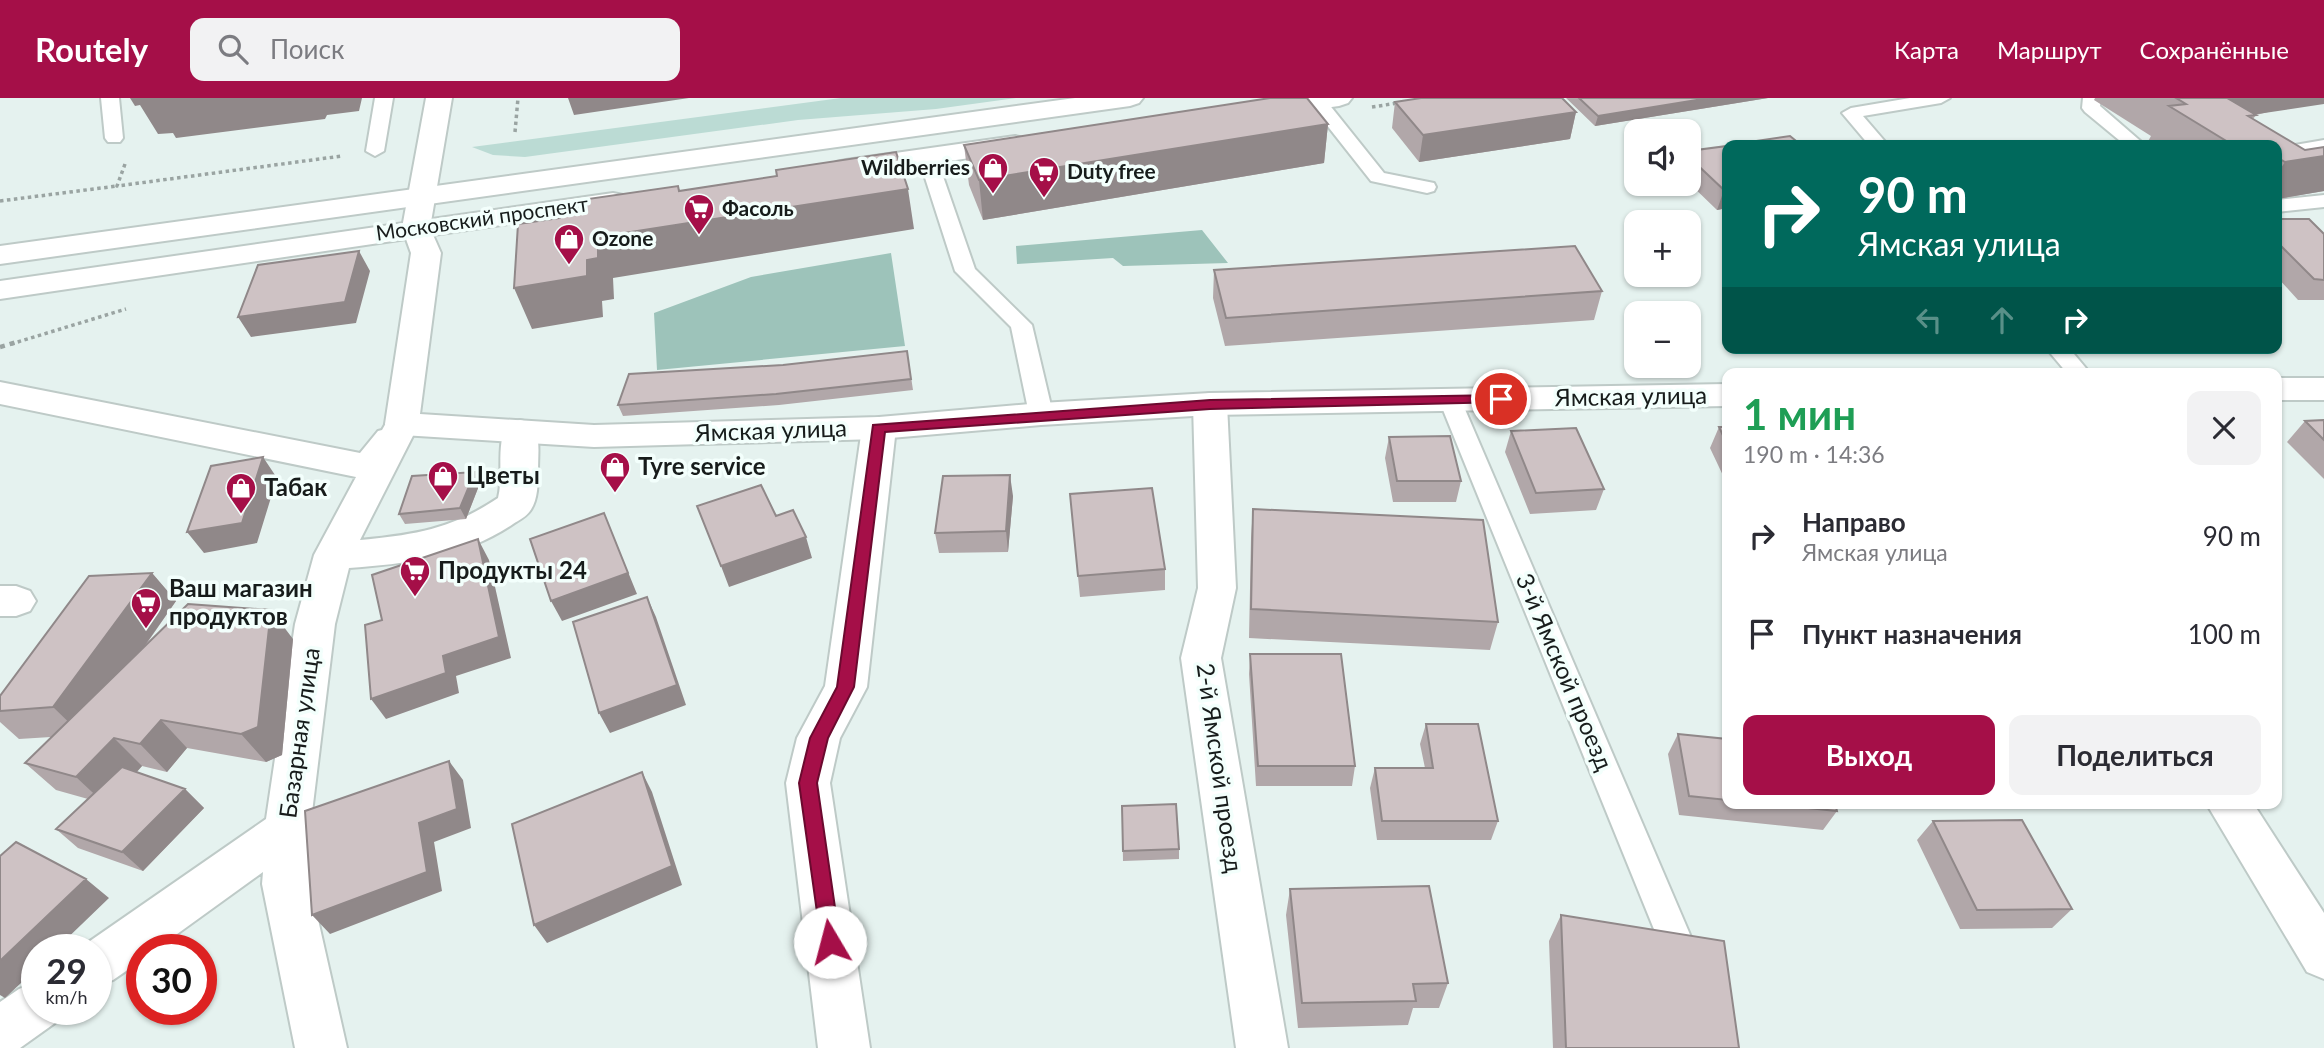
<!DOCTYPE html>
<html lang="ru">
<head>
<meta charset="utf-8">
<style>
	body { margin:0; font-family:Lato,sans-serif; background:#f2f2f3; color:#2b2b33; height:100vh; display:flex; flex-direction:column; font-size:26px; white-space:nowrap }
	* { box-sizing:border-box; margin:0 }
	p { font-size:23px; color:#7c7c81 }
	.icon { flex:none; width:38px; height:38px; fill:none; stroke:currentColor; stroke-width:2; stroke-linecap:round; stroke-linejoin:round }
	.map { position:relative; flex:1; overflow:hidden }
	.drawer { position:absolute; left:1722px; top:270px; width:560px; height:441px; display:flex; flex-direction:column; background:#fff; border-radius:14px; box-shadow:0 2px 5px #0004 }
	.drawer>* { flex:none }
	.banner { position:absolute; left:1722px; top:42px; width:560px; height:214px; border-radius:14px; box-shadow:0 2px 5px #0004; background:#00695c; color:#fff; overflow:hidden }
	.tools { position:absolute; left:1624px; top:21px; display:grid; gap:14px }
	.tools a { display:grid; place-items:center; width:77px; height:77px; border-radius:14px; background:#fff; box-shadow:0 2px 5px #0004; font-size:35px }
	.speed { position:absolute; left:21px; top:836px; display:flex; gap:14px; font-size:35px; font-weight:700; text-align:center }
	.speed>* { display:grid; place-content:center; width:91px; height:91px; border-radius:50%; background:#fff; box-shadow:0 2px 5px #0004; line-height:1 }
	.speed small { font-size:18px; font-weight:400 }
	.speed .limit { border:10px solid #d22; background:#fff; color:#111 }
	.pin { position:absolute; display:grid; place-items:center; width:60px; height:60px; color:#fff; margin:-30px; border:4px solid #fff; border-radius:50%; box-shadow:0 2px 7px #0007 }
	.me { position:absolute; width:77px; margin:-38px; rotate:352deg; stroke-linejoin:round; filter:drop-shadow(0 0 5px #0008) }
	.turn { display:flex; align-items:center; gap:24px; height:147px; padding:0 21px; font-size:32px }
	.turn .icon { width:91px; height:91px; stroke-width:2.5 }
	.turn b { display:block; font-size:49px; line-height:60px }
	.lanes { display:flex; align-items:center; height:66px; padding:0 21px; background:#0003; justify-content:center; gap:35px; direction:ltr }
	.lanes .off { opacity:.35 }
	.round { display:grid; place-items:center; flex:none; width:74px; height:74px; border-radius:14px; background:#f2f2f3 }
	.headline { display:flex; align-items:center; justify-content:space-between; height:119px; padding:0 21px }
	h1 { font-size:42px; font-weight:700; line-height:52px; color:#1e9e55 }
	.button { display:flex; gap:14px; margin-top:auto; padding:14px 21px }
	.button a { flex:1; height:80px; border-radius:14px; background:#a50f48; color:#fff; font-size:28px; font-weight:700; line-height:80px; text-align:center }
	.button a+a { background:#f2f2f3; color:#2b2b33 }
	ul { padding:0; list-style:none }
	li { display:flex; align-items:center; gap:21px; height:98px; padding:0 21px }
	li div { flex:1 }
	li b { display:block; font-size:26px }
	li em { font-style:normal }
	header { display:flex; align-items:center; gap:42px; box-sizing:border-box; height:98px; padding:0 35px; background:#a50f48; color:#fff }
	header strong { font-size:33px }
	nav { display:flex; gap:38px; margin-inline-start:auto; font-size:24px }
	.search { width:490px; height:63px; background:#f2f2f3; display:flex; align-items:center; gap:18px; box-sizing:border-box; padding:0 24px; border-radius:14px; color:#7c7c81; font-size:26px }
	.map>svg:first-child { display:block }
</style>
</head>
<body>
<header>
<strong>Routely</strong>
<div class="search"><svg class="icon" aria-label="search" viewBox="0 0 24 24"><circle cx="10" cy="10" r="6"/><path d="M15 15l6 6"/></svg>Поиск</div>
<nav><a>Карта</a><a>Маршрут</a><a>Сохранённые</a></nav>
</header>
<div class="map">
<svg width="2324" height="950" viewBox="0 0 2324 950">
	<rect width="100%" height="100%" fill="#e5f2ef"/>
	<path fill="#bbdbd4" d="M841,0h175l-80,11 -138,11 -273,37 -32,-2 -21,-8z"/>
	<path fill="#9dc3ba" d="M1202,132l26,33 -105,3 -10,-8 -96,6 -1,-18z
		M891,155l14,93 -248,24 -3,-57 97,-36z"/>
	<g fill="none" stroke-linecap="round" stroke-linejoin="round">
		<g stroke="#becac7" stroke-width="4">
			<path id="lane" d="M101,0h18l4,40 -3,4h-12l-3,-4z
				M375,0h18l-9,53 -9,5 -9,-5z
				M1310,0h14l60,75 50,10 2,4 -2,4 -7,2 -56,-12 -60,-76 -3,-4z
				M1910,0h40l-9,5 -78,13 25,29h-19l-27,-32 9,-5z
				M2083,0h18l-1,8 45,39h-20l-40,-33 -3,-4z
				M2324,42v10l-47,8v-10z
				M927,52l9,6 39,113 57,56 21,89 -4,5 -8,3 -8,-3 -4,-5 -18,-87 -56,-56 -37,-115z
				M2324,97v12l-47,5v-12z
				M2046,250h23l21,25h-23z
				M1450,295l8,2 3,5 233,544 -5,11 -12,4 -12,-4 -5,-11 -221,-544 3,-5z"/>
		</g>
		<g stroke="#becac7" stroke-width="4">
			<path id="street" d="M0,284l360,71 18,-22 4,-1 8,-14 12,-3 12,3 5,8 -59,116c54,-5 92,-11 138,-42 6,-23 -3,-55 10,-75l12,-3 12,3c9,13 6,31 6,47 0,13 0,30 -8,41 -4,6 -11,9 -17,13 -48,33 -107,40 -164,44l-14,56 -25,205v55l37,164h-52l-33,-164 1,-12 -108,78h-13v10l-29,20 -17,7v-37h-19l189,-131 29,-195 19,-69 42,-78 -356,-73z
				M1210,295l12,3 5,8 9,184 -15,70 67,390h-52l-55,-390 17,-70 -5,-184 5,-8z
				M879,319l12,3 5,8 -29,259 -27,51 -10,45 40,265h-52l-32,-265 11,-45 28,-52 37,-258 5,-8z
				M0,488h16l14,5 6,10 -6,10 -14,5h-16z
				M2206,705h47l71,110v66l-17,-7z
				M37,884v28h24l-6,13 -35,25h-20v-46l19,-13z"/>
		</g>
		<g stroke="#becac7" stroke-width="4">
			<path id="secondary" d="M426,0h26l-22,130 11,25 -21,161 174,11 285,-8 162,-14 169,-10 517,-9v22l-517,9 -169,10 -162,14 -285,8 -192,-12 -12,-3 -5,-8 26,-171 -9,-25z
				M2277,280h47v22h-47z"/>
		</g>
		<g stroke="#becac7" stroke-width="4">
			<path id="primary" d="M1075,0h68l-4,5 -9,3 -1130,158v-18z
				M1283,0h69l-4,5 -9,3 -81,11 -9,-3 -4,-5 4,-5z
				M1015,38l9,2 4,6 -4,6 -178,26 -10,-2 -4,-6 4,-6 10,-2z
				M613,95l10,2 4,6 -4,6 -623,92v-18z"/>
		</g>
		<path stroke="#9aa4a2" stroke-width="3.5" stroke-dasharray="3.5 3.5" stroke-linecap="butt" d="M1372,9l26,-4
			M515,34l3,-34
			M125,66l-8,22 225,-30
			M0,103l117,-15
			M11,246l115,-35"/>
		<path stroke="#9aa4a2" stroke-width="4.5" stroke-dasharray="5 5" stroke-linecap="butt" d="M0,249l17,-5"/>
		<use href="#lane" fill="#fff" fill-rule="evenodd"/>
		<use href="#street" fill="#fff" fill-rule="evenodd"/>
		<use href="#secondary" fill="#fff" fill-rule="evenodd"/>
		<use href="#primary" fill="#fff" fill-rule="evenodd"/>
	</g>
	<path fill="#b1a7a9" d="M1566,0h202l-173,28z
		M2095,0h229l-68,17 -3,4 52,31 19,-3v44l-47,8v-54h-131l5,-9 -57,-36z
		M1395,4l181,10 -6,27 -151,23 -27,-34z
		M1328,26l-4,39 -341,57 -14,-35 -5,-40z
		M1727,48v62l-10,2 -28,-27v-32z
		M2277,121l47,15v66h-26l-21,-23z
		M1214,172l388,21 -8,29 -369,26 -12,-48z
		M907,253l6,39 -134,15 -156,11 -5,-11 165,-40z
		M2324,322v59l-37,-37 18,-21z
		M1719,329h8v57l-17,-36z
		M1511,333l93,58 -8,21 -66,4 -25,-62z
		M1389,339l72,44 -5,21h-63l-8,-44z
		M475,374l5,11 -14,36 -61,5 -6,-10z
		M1070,396l95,75v21l-85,7z
		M1013,398l-5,56 -69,1 -4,-20z
		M1253,411l245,113 -8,28 -241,-12 2,-100z
		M152,475l24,28 -31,45 148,-7 -11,116 -16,7 -79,-14 -20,24 -25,-6 -5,6 48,17 19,19 -61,63 -65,-23 -22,-19 32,-30 -32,-9 -31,-27 26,-26 -32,2 -19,-17v-26z
		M1250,556l105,112 -3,20h-96l-7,-112z
		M1426,626l72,97 -7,19h-114l-7,-52 5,-20h50l-5,-24z
		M1678,636l49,5v64h108l2,8 -14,19 -144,-15 -11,-61z
		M1122,708l57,43v10l-56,2z
		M1933,723l139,88 -20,19 -92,1 -43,-89z
		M1290,791l158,94 -9,25h-26l-5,17 -110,3 -12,-113z
		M1561,817l178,133h-186l-4,-107z"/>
	<path fill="#908889" d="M130,0h232l-3,13 -32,4 -2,4 -149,19 -3,-5 -15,1 -18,-29 -5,1z
		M568,0h121l-115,17z
		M1709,0h59l-173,28 3,-10z
		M2201,0h123v6l-127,19z
		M1576,14l-6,27 -151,23 4,-27z
		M1328,26l-4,39 -341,57 -4,-40z
		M2324,58v35l-47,8v-25l8,-12z
		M678,88l12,37 218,-34 6,40 -301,49 1,21 -12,2 1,16 -71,12 -18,-41 73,-28 11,-23 81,-46z
		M1727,91v19l-10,2 7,-20z
		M359,153l11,20 -14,52 -105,14 -13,-20z
		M263,359l14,21 -20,65 -53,10 -17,-21z
		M475,374l5,11 -14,36 -6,-11z
		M1010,377l3,21 -5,56 -2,-21z
		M604,415l33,81 -75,27 -11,-20z
		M806,439l6,21 -83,29 -8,-21z
		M478,441l11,21 22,98 -55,18 3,17 -73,26 -15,-20 72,-43z
		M152,475l24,28 -94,134 -29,-28z
		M647,499l9,20 30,88 -76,28 -11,-20z
		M271,512l22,29 -11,116 -16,7 -25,-28z
		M161,622l26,28 -20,24 -27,-28z
		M114,640l28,28 -36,39 -30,-28z
		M449,663l14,19 8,48 -37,14 8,49 -112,43 -18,-19 107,-92z
		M642,674l10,20 30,93 -135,58 -13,-18z
		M185,691l19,19 -61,63 -21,-19z
		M86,781l23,19 -54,52h-18v18l-32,30 -5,-3v-34z"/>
	<path fill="#cec2c4" stroke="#908889" stroke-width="2" d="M1270,0h37l21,26 -349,56 -15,-35z
		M1421,0h141l14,14 -153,23 -28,-33z
		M1579,0h130l-111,18z
		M2176,0h51l29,17 -8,1 57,34 19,-3v9l-39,6 -7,-4h-1v-13h-44l-64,-39 17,-2z
		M1790,38l11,9h-72z
		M1727,48v43l-3,1 -35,-33v-6z
		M896,54l12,37 -310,48v21l-11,2v16l-73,12 4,-64 42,-6v-15l118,-17 1,5 98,-15 -1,-6z
		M2277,121h32l15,15v46l-10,-1 -37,-37z
		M1575,148l27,45 -376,27 -12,-48z
		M359,153l-14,51 -107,15 20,-52z
		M907,253l4,28 -135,15 -158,11 11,-31 154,-9z
		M2324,322v20l-19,-19z
		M1719,329h8v17z
		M1576,330l28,61 -68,4 -25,-62z
		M1450,338l11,45h-64l-8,-44z
		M263,359l-21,66 -55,9 24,-66z
		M475,374l-15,36 -61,6 13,-38z
		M1010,377l-4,56 -71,2 8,-57z
		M761,387l15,31 17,-6 13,27 -85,29 -24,-60z
		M1152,390l13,81 -87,7 -8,-82z
		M1253,411l230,11 15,102 -247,-13z
		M604,415l24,60 -77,28 -21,-62z
		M478,441l21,98 -56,19 3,17 -75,26 -6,-74 17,-5 -10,-45z
		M152,475l-99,134 -53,4v-15l89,-120z
		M647,499l30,88 -78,28 -26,-91z
		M188,506l83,6 -13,117 -17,7 -80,-14 -21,24 -26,-6 -38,39 -51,-14z
		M1250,556h91l14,112h-97z
		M1426,626h52l20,97h-116l-7,-53h58z
		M1678,636l49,5v61l-38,-4z
		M449,663l8,48 -38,14 8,49 -115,43 -7,-104z
		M122,669l63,22 -63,63 -66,-23z
		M642,674l30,94 -138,59 -22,-101z
		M1763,705h72l2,8z
		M1176,706l3,45 -56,2 -1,-45z
		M2022,722l50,89 -95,1 -44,-89z
		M16,744l70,37 -86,82v-105z
		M1429,788l19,97 -35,1 3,17 -114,2 -12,-114z
		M1561,817l163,26 15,107h-173z"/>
	<path fill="#a50f48" stroke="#6b0a2f" stroke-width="2" d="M1501,297l7,4 -2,3 -296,7 -325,23 -31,255 -26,51 -11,45 23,159 -3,6 -7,3 -8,-3 -23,-165 11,-45 27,-51 36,-262 337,-25z"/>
	<defs>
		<g id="shop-pin" transform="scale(1.575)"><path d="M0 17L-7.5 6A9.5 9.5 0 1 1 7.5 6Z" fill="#a50f48" stroke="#f3fffc"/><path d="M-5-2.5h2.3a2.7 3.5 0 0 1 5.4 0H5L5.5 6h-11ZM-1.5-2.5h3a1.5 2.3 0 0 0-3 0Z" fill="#fff"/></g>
		<g id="supermarket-pin" transform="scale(1.575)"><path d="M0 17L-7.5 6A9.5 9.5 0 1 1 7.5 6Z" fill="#a50f48" stroke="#f3fffc"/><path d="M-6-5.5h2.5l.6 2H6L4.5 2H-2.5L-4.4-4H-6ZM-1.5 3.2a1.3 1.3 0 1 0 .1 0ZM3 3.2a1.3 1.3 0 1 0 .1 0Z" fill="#fff"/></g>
	</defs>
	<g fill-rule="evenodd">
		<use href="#shop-pin" x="993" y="70"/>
		<use href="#supermarket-pin" x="1044" y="74"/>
		<use href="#supermarket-pin" x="699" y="111"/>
		<use href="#shop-pin" x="569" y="141"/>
		<use href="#shop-pin" x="615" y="369"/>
		<use href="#shop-pin" x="443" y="378"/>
		<use href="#shop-pin" x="241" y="390"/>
		<use href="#supermarket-pin" x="415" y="473"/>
		<use href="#supermarket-pin" x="146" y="505"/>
	</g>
	<g text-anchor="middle" stroke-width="7" stroke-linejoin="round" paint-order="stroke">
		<g font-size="21" font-weight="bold" fill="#171c1b" stroke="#f3fffc" text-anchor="start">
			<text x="970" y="77" text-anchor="end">Wildberries</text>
			<text x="1067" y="81">Duty free</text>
			<text x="722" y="118">Фасоль</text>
			<text x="592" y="148">Ozone</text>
		</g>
		<g font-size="21" fill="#171c1b" stroke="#f3fffc">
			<text transform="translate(482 121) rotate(-8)" y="7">Московский проспект</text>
		</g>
		<g font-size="24" fill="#171c1b" stroke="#f3fffc">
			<text transform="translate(1631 299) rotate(-1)" y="8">Ямская улица</text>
			<text transform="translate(771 333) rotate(-2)" y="8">Ямская улица</text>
			<text transform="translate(1564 574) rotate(67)" y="8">3-й Ямской проезд</text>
			<text transform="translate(300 635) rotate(-82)" y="8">Базарная улица</text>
			<text transform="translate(1219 670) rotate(82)" y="8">2-й Ямской проезд</text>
		</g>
		<g font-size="24" font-weight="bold" fill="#171c1b" stroke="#f3fffc" text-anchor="start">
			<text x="638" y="377">Tyre service</text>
			<text x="466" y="386">Цветы</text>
			<text x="264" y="398">Табак</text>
			<text x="438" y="481">Продукты 24</text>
			<text x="169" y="499">Ваш магазин<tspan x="169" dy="28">продуктов</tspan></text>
		</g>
	</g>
</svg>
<div class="tools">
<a><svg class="icon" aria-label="sound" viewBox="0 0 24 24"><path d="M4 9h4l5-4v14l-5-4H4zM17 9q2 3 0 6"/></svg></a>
<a>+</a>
<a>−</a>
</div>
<div class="speed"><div>29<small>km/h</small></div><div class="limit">30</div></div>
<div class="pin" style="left:1501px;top:301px;background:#d93025"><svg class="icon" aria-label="arrive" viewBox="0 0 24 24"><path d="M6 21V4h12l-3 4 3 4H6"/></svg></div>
<svg class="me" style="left:830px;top:844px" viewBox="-20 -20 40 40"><circle r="19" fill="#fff"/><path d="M0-13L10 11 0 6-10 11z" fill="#a50f48"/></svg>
<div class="banner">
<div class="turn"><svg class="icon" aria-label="right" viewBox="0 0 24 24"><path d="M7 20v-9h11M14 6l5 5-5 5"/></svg><div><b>90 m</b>Ямская улица</div></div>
<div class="lanes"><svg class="icon off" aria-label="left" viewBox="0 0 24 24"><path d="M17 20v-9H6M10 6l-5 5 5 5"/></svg><svg class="icon off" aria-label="ahead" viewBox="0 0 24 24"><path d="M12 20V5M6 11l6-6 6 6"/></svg><svg class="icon" aria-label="right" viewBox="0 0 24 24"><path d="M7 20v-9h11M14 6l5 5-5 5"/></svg></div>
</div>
<section class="drawer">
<div class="headline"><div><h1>1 мин</h1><p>190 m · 14:36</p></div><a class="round"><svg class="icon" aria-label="close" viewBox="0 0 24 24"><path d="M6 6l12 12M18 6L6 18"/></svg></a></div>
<ul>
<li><svg class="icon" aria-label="right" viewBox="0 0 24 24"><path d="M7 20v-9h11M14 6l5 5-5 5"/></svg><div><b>Направо</b><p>Ямская улица</p></div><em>90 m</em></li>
<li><svg class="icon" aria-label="arrive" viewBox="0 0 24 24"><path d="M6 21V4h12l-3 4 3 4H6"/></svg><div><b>Пункт назначения</b></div><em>100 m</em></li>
</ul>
<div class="button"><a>Выход</a><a>Поделиться</a></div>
</section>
</div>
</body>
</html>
